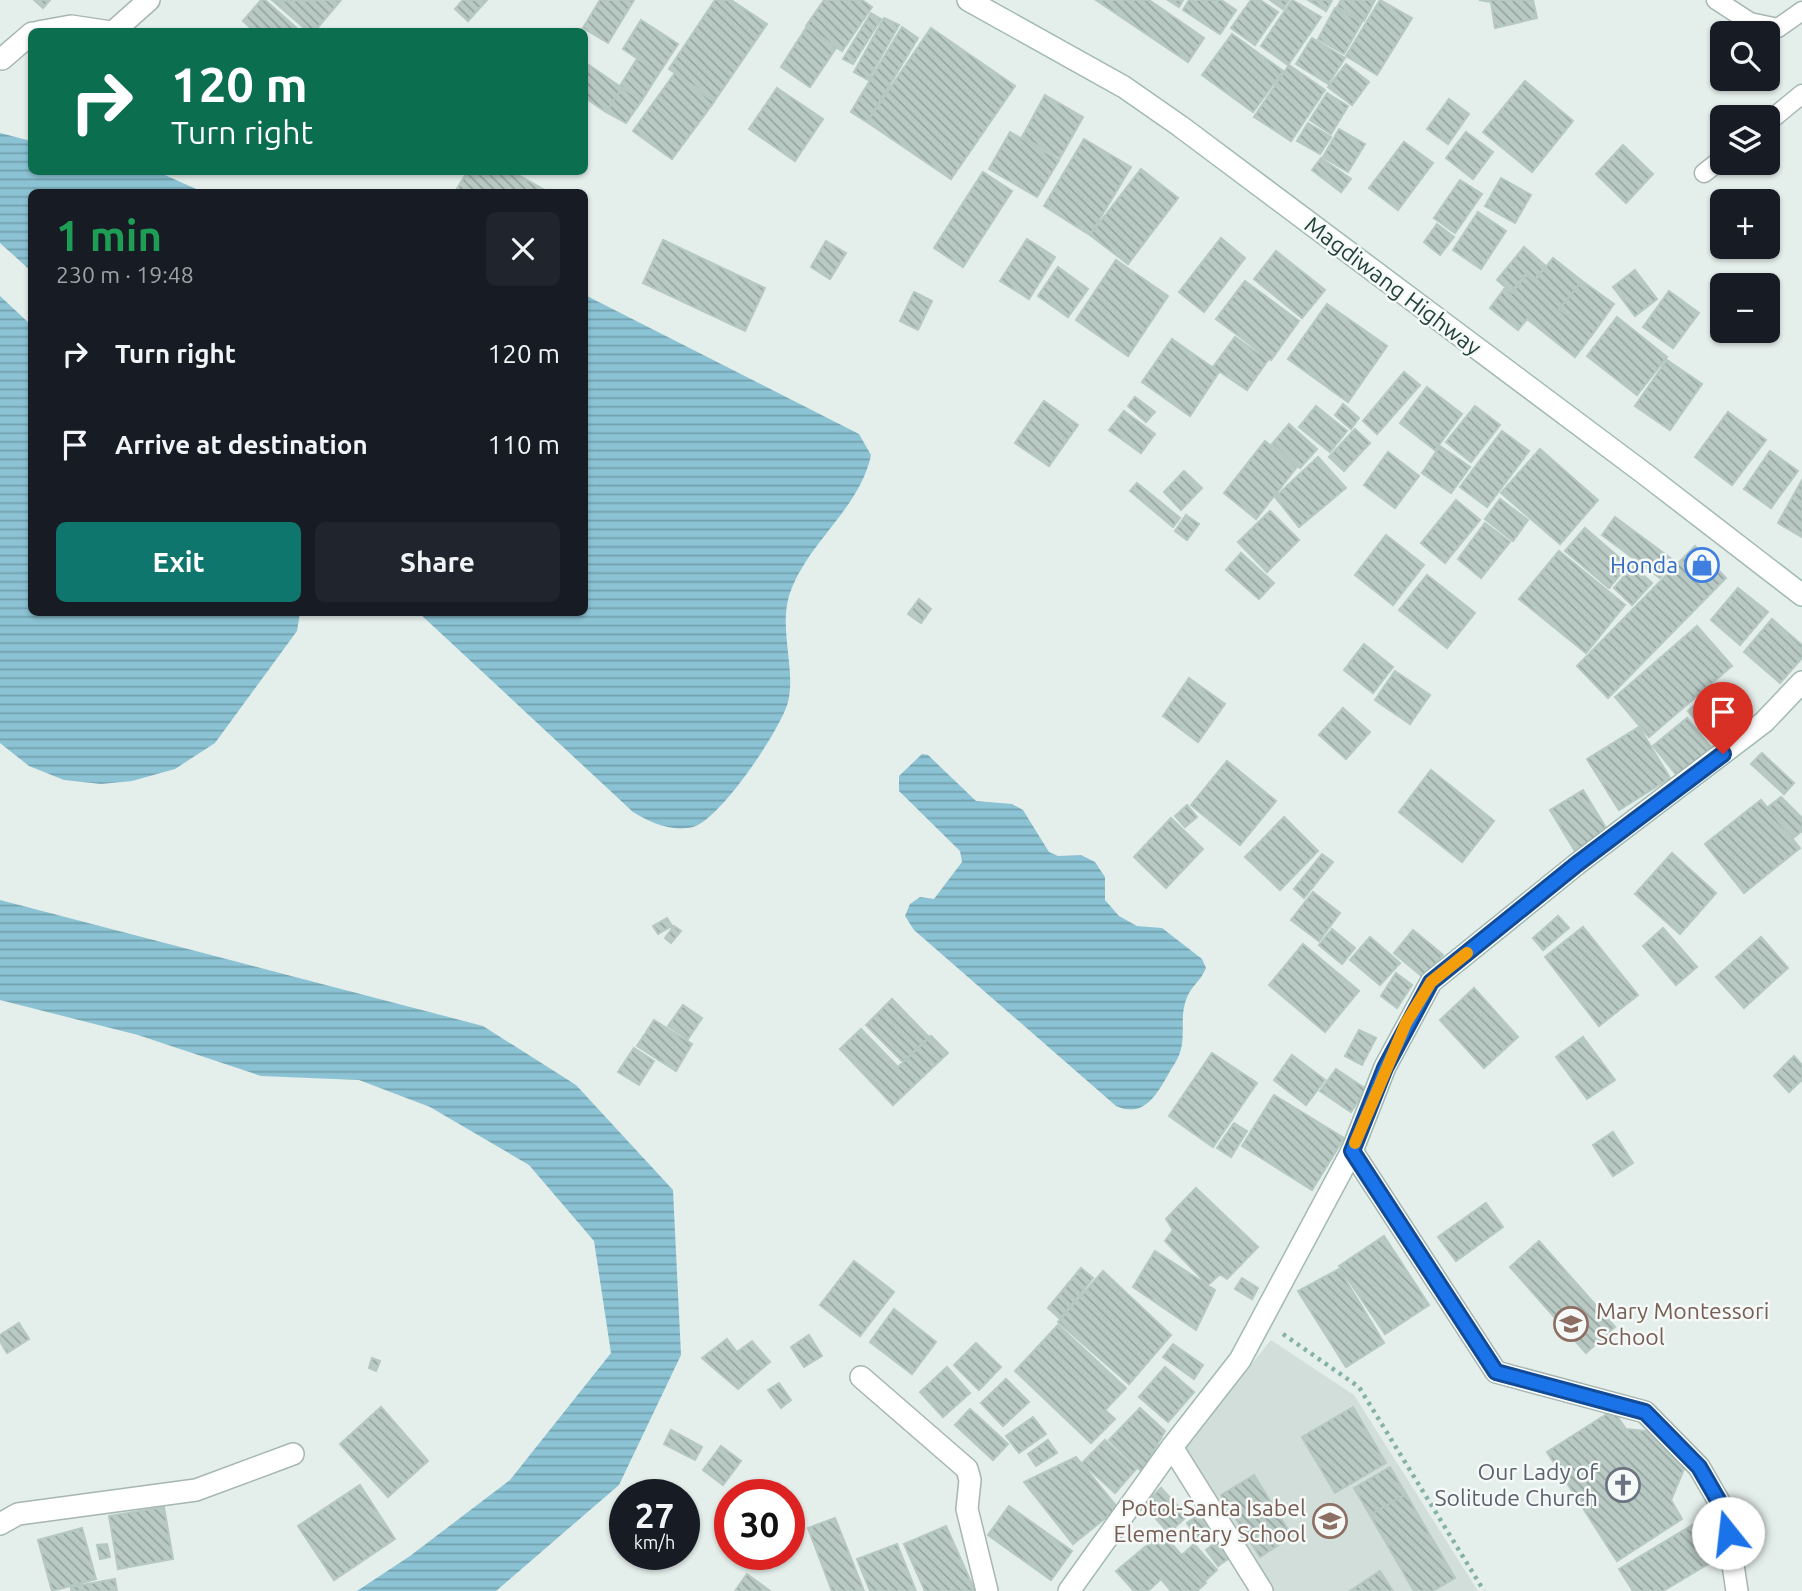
<!DOCTYPE html>
<html lang="en">
<head>
<meta charset="utf-8">
<style>
	body { margin:0; font-family:Ubuntu,sans-serif; background:#20242c; color:#f1f3f6; height:100vh; display:flex; flex-direction:column; font-size:26px; white-space:nowrap }
	* { box-sizing:border-box; margin:0 }
	p { font-size:23px; color:#9ea1a6 }
	.icon { flex:none; width:38px; height:38px; fill:none; stroke:currentColor; stroke-width:2; stroke-linecap:round; stroke-linejoin:round }
	.map { position:relative; flex:1; overflow:hidden }
	.sheet { position:absolute; left:28px; top:189px; width:560px; height:427px; display:flex; flex-direction:column; background:#171b24; border-radius:10px; box-shadow:0 2px 5px #0004 }
	.sheet>* { flex:none }
	.guide { position:absolute; left:28px; top:28px; width:560px; height:147px; border-radius:10px; box-shadow:0 2px 5px #0004; background:#0b6e4f; color:#fff; overflow:hidden }
	.controls { position:absolute; left:1710px; top:21px; display:grid; gap:14px }
	.controls a { display:grid; place-items:center; width:70px; height:70px; border-radius:10px; background:#171b24; box-shadow:0 2px 5px #0004; font-size:35px }
	.speed { position:absolute; left:609px; top:1479px; display:flex; gap:14px; font-size:35px; font-weight:700; text-align:center }
	.speed>* { display:grid; place-content:center; width:91px; height:91px; border-radius:50%; background:#171b24; box-shadow:0 2px 5px #0004; line-height:1 }
	.speed small { font-size:18px; font-weight:400 }
	.speed .limit { border:10px solid #d22; background:#fff; color:#111 }
	.pin { position:absolute; display:grid; place-items:center; width:60px; height:60px; color:#fff; margin:-72px -30px; border-radius:50% 50% 50% 0; rotate:-45deg; box-shadow:0 0 7px #0007 }
	.pin .icon { rotate:45deg }
	.me { position:absolute; width:77px; margin:-38px; rotate:344deg; stroke-linejoin:round; filter:drop-shadow(0 0 5px #0008) }
	.turn { display:flex; align-items:center; gap:24px; height:147px; padding:0 28px; font-size:32px }
	.turn .icon { width:91px; height:91px; stroke-width:2.5 }
	.turn b { display:block; font-size:49px; line-height:60px }
	.round { display:grid; place-items:center; flex:none; width:74px; height:74px; border-radius:10px; background:#20242c }
	.overview { display:flex; align-items:center; justify-content:space-between; height:119px; padding:0 28px }
	h1 { font-size:42px; font-weight:700; line-height:52px; color:#1e9e55 }
	.primary-button { display:flex; gap:14px; margin-top:auto; padding:14px 28px }
	.primary-button a { flex:1; height:80px; border-radius:10px; background:#0f766e; color:#fff; font-size:28px; font-weight:700; line-height:80px; text-align:center }
	.primary-button a+a { background:#20242c; color:#f1f3f6 }
	ul { padding:0; list-style:none }
	li { display:flex; align-items:center; gap:21px; height:91px; padding:0 28px }
	li div { flex:1 }
	li b { display:block; font-size:26px }
	li em { font-style:normal }
	.map>svg:first-child { display:block }
</style>
</head>
<body>
<div class="map">
<svg width="1802" height="1591" viewBox="0 0 1802 1591">
	<defs>
		<pattern id="water-rules" width="6" height="5" patternUnits="userSpaceOnUse" patternTransform="scale(1.75)"><rect width="6" height="5" fill="#8cc3d4"/><path d="M0 2.5h6" fill="none" stroke="#72a0ad"/></pattern>
		<pattern id="building-back-hatch" width="6" height="6" patternUnits="userSpaceOnUse" patternTransform="scale(1.75)"><rect width="6" height="6" fill="#b9c9c4"/><path d="M-1 5l2 2M0 0l6 6M5-1l2 2" fill="none" stroke="#96a5a0"/></pattern>
	</defs>
	<rect width="100%" height="100%" fill="#e4eeea"/>
	<path fill="#d2deda" d="M1271,1340l83,55 124,196h-209l-87,-141z"/>
	<path fill="url(#water-rules)" d="M0,133l31,8 1,31h126l45,20h-171l-1,79 -31,-28z
		M585,295l274,139 12,21c-11,54 -65,88 -82,141 -10,34 7,74 -1,106 -7,27 -68,118 -95,125 -22,5 -42,-4 -60,-15l-214,-199 165,-1z
		M0,296l31,29 1,287 268,1 -3,18 -82,112 -40,26 -43,12 -31,3 -37,-4 -35,-14 -29,-23z
		M922,754l6,1 48,46 36,3 11,6 26,42 9,4 23,-1 14,7 10,15v23l14,16 18,10 25,2 40,31 4,9c-5,13 -16,19 -20,32 -6,16 -1,33 -5,49 -2,9 -8,17 -12,24 -12,21 -25,46 -53,33l-202,-176 -9,-14 5,-12 10,-7 14,2 28,-37 -2,-11 -61,-60v-15z
		M0,900l483,126 93,59 97,105 8,165 -62,130 -123,106h-139l53,-35 100,-76 101,-127 -17,-112 -65,-76 -99,-58 -71,-27 -98,-4 -123,-41 -138,-35z"/>
	<path fill="url(#building-back-hatch)" stroke="#b6c8c2" stroke-width="2" d="M34,0h16l-7,8z
		M261,0h4l36,32h-46l-12,-11z
		M341,0l-27,32h-5l-36,-31z
		M463,0h24l-19,21 -13,-12z
		M600,0h34l-26,43 -25,-15z
		M715,0h16l36,24 -52,76 -46,-31z
		M824,0h38l10,7 -30,44 -36,-25z
		M1096,0h53l55,38 -16,24z
		M1168,0h15l-4,7z
		M1189,0h32l15,10 -16,24 -37,-24z
		M1251,0h9l18,12 -23,33 -24,-17z
		M1270,0h19l-6,9z
		M1292,0l29,17 -33,48 -27,-19z
		M1308,0h24l-6,11z
		M1341,0h34l-11,21 -27,-14z
		M1380,0l32,18 -35,57 -31,-19z
		M1479,0h54l4,18 -42,10 -4,-26z
		M1335,8l27,14 -18,32 -26,-15z
		M871,13l10,6 -28,45 -10,-5z
		M884,18l15,7 -31,55 -14,-8z
		M641,20l37,24 -19,29 -36,-24z
		M902,27l16,11 -51,84 -16,-10z
		M806,28l30,20 -26,39 -29,-20z
		M931,28l84,58 -64,93 -84,-57z
		M1232,34l51,37 -30,41 -51,-37z
		M1312,38l33,20 -17,26 -32,-20z
		M637,59l22,14 -17,27 -22,-14z
		M1346,64l23,18 -17,23 -24,-18z
		M589,65l33,23 -16,24 -22,-15v-25z
		M1289,65l36,25 -34,51 -37,-24z
		M675,73l39,29 -42,57 -39,-28z
		M1525,81l48,40 -41,51 -49,-40z
		M622,88l20,12 -16,23 -20,-11z
		M777,88l46,31 -28,42 -46,-32z
		M1327,93l21,13 -17,28 -21,-14z
		M1045,95l38,22 -23,41 -38,-21z
		M1449,99l20,15 -21,30 -21,-15z
		M1308,123l23,14 -11,17 -23,-13z
		M1339,129l26,15 -17,28 -25,-15z
		M1010,132l49,28 -22,37 -48,-28z
		M1466,132l27,20 -20,27 -27,-21z
		M1084,139l47,28 -41,68 -46,-29z
		M1404,142l29,21 -35,47 -29,-22z
		M1623,145l30,29 -27,29 -30,-29z
		M1321,158l30,21 -10,13 -29,-22z
		M1141,169l37,29 -50,66 -38,-29z
		M467,172h46l35,20h-93z
		M983,172l29,19 -49,76 -29,-19z
		M1501,178l30,17 -16,28 -30,-17z
		M1460,180l22,14 -27,39 -21,-15z
		M1478,212l28,19 -25,38 -28,-19z
		M1437,224l17,13 -14,18 -16,-13z
		M1221,238l24,20 -41,54 -25,-20z
		M1027,239l28,18 -26,42 -29,-18z
		M663,240l102,48 -20,43 -102,-48z
		M826,241l20,12 -16,26 -19,-12z
		M1524,247l22,19 -12,14 -8,-7 -15,19 -14,-12z
		M1276,251l49,39 -23,28 -48,-39z
		M1553,258l29,23 -23,28 33,26 -17,22 -48,-38 -9,11 -28,-22 15,-20 7,5 14,-18 8,7z
		M1116,260l52,36 -40,60 -52,-36z
		M1058,267l30,22 -20,28 -30,-21z
		M1635,270l22,29 -22,17 -22,-29z
		M1245,281l54,40 -28,39 -55,-41z
		M1582,281l32,23 -22,31 -33,-26z
		M1669,291l30,22 -26,35 -30,-21z
		M914,292l18,9 -14,29 -18,-9z
		M1327,304l60,42 -39,56 -60,-43z
		M1617,317l50,40 -30,38 -50,-39z
		M1235,337l33,23 -21,30 -34,-23z
		M1172,339l47,33 -29,44 -48,-34z
		M1667,360l35,24 -32,46 -35,-24z
		M1404,372l16,13 -43,49 -14,-13z
		M1427,387l35,27 -27,36 -35,-27z
		M1135,397l20,15 -9,10 -18,-16z
		M1044,401l34,24 -29,41 -34,-23z
		M1343,404l16,14 -8,11 -16,-14z
		M1316,406l31,25 -17,21 -31,-25z
		M1475,406l25,19 -29,37 -25,-20z
		M1124,411l31,23 -14,19 -32,-23z
		M1728,412l38,28 -34,45 -37,-28z
		M1289,424l28,25 -17,19 -28,-24z
		M1355,429l15,14 -26,28 -15,-14z
		M1502,431l27,20 -42,56 -27,-20z
		M1265,441l32,26 -41,52 -32,-26z
		M1440,446l30,21 -19,26 -29,-20z
		M1540,449l58,51 -38,44 -59,-51z
		M1770,451l28,20 -27,37 -27,-19z
		M1388,452l31,24 -24,32 -31,-23z
		M1318,457l28,31 -47,39 -24,-30z
		M1184,471l18,17 -21,22 -17,-18z
		M1802,480v57l-24,-14z
		M1137,483l43,35 -7,9 -43,-36z
		M1500,499l28,21 -15,21 -28,-22z
		M1456,500l24,20 -35,43 -24,-20z
		M1270,511l29,29 -32,32 -29,-30z
		M1186,515l13,9 -12,16 -12,-9z
		M1615,517l58,43 -13,18 -58,-43z
		M1485,523l25,19 -29,36 -23,-19z
		M1585,528l43,37 -19,23 -44,-37z
		M1386,535l38,30 -31,40 -38,-30z
		M1695,546l31,32 -118,120 -31,-32z
		M1559,551l66,54 -39,48 -67,-54z
		M1241,553l33,30 -15,16 -33,-29z
		M1633,566l19,17 -20,22 -18,-17z
		M1427,575l48,38 -28,35 -48,-38z
		M1738,588l30,24 -28,33 -29,-25z
		M919,599l12,10 -10,14 -13,-9z
		M1772,619l30,26v13l-22,25 -36,-31z
		M1697,626l35,40 -83,71 -34,-40z
		M1364,644l29,23 -20,26 -29,-23z
		M1395,671l35,24 -20,29 -35,-24z
		M1189,678l36,26 -27,38 -35,-26z
		M1717,684l32,36 -29,27 -32,-36z
		M1343,708l27,24 -24,27 -27,-24z
		M1687,718l26,32 -34,28 -26,-32z
		M1639,727l31,51 -51,32 -32,-51z
		M1762,753l32,30 -10,11 -33,-30z
		M1227,761l49,40 -36,44 -49,-40z
		M1431,770l63,51 -32,41 -63,-50z
		M1583,790l26,43 -33,20 -26,-43z
		M1781,797l21,21v13l-9,7 -25,-31z
		M1761,800l39,48 -56,45 -39,-49z
		M1187,805l10,12 -12,10 -10,-11z
		M1284,817l34,34 -38,39 -35,-33z
		M1171,818l32,31 -37,39 -32,-31z
		M1672,853l44,40 -36,41 -45,-40z
		M1322,854l11,8 -29,36 -10,-9z
		M1313,892l27,21 -21,28 -28,-21z
		M1558,916l11,12 -26,22 -10,-12z
		M667,918l5,8 -14,8 -5,-8z
		M674,926l7,5 -10,12 -6,-5z
		M1583,927l55,68 -39,31 -54,-69z
		M1663,928l34,39 -21,18 -33,-39z
		M1332,929l23,19 -13,16 -23,-19z
		M1413,930l30,25 -19,23 -30,-25z
		M1370,937l30,26 -20,22 -30,-25z
		M1761,937l27,31 -44,40 -28,-31z
		M1303,944l56,47 -34,41 -56,-47z
		M1396,973l16,12 -15,23 -16,-12z
		M1474,988l44,49 -34,31 -44,-48z
		M892,999l37,38 -26,25 -37,-37z
		M683,1005l19,13 -14,21 -20,-13z
		M654,1020l38,24 -16,27 -39,-25z
		M861,1029l37,38 33,-31 17,17 -55,52 -53,-56z
		M1359,1030l17,8 -14,27 -17,-9z
		M1583,1037l32,43 -28,19 -31,-42z
		M634,1048l20,13 -15,24 -21,-13z
		M1212,1053l45,30 -44,64 -44,-31z
		M1292,1055l33,25 -19,25 -32,-25z
		M1794,1056l8,9v15l-13,12 -15,-16z
		M1336,1069l30,20 -15,23 -31,-21z
		M1274,1095l70,43 -32,52 -70,-44z
		M1234,1123l13,8 -16,26 -14,-9z
		M1613,1132l20,31 -20,13 -20,-31z
		M1196,1188l62,59 -31,32 -7,-5 -12,11 -43,-44 8,-11 -7,-11z
		M1486,1203l17,24 -47,34 -18,-24z
		M1384,1236l45,69 -44,29 -46,-68z
		M1539,1241l76,86 -29,26 -76,-86z
		M1155,1251l60,39 -19,40 -63,-43z
		M854,1261l40,31 -34,44 -40,-31z
		M1081,1268l12,10 -33,41 -12,-11z
		M1339,1269l45,74 -38,24 -48,-76z
		M1103,1271l68,64 -42,49 -71,-62z
		M1242,1278l16,10 -6,11 -17,-10z
		M894,1309l42,33 -24,32 -42,-32z
		M19,1323l10,16 -22,14 -7,-12v-6z
		M1058,1325l68,63 -21,22 10,9 -24,24 -76,-72z
		M809,1335l13,21 -18,11 -13,-20z
		M727,1339l10,13 15,-11 18,21 -32,27 -36,-31z
		M976,1343l25,24 -22,23 -25,-25z
		M1173,1344l30,21 -9,14 -31,-22z
		M372,1358l8,3 -4,10 -7,-3z
		M947,1367l23,26 -27,24 -23,-25z
		M1165,1367l29,25 -26,30 -29,-25z
		M1006,1379l23,23 -26,24 -22,-23z
		M779,1383l12,17 -10,8 -13,-18z
		M381,1407l47,54 -40,36 -48,-53z
		M1353,1407l33,56 -51,30 -33,-56z
		M1140,1408l25,23 -23,41 -33,-32z
		M970,1409l38,35 -15,16 -38,-35z
		M1613,1410l13,19 37,4 21,36 -13,31 11,19 -65,42 -70,-109z
		M1033,1417l13,17 -27,19 -13,-17z
		M671,1430l31,17 -7,13 -31,-16z
		M1048,1440l9,13 -21,13 -8,-12z
		M1105,1440l31,29 -21,24 -33,-30z
		M721,1446l20,15 -18,24 -20,-15z
		M1076,1457l42,51 -45,36 -49,-62z
		M1390,1467l16,27 -36,21 -16,-27z
		M1254,1475l38,61 -32,21 -39,-62z
		M360,1485l35,54 -61,41 -36,-54z
		M1161,1488l26,28 -18,17 -26,-28z
		M1406,1494l49,84 -22,13h-19l-44,-76z
		M1009,1506l63,45 -21,29 -63,-45z
		M164,1507l9,52 -55,10 -9,-53z
		M1201,1513l12,17 -15,10 -11,-17z
		M835,1518l29,73h-32l-24,-63z
		M1699,1521l21,36 -57,34h-30l-14,-22z
		M946,1526l29,65h-50l-21,-47z
		M82,1528l14,51 -44,12 -14,-51z
		M1162,1533l44,50 -9,8h-26l-10,-12 -13,12h-14l-18,-20z
		M1220,1539l12,17 -14,10 -12,-16z
		M107,1544l3,13 -10,2 -3,-14z
		M897,1544l19,47h-46l-13,-32z
		M1194,1544l23,26 -11,10 -23,-26z
		M1380,1571l13,20h-43z
		M747,1574l23,17h-35z
		M115,1579l2,12h-46v-4z"/>
	<g fill="none" stroke-linecap="round" stroke-linejoin="round">
		<g stroke="#a6b6b2" stroke-width="21">
			<path id="lane" d="M1716,0l34,22 28,6 24,-17
				M1768,122l34,-28
				M1704,173l18,-14"/>
		</g>
		<g stroke="#a6b6b2" stroke-width="24">
			<path id="street" d="M38,32l33,-6 40,6
				M113,32l36,-32
				M2,59l30,-26
				M1352,1151l144,221 149,40 54,55 26,45 12,79
				M861,1377l106,92 3,11 -3,29 20,82
				M1172,1447l90,144
				M0,1524l18,-10 178,-24 97,-36"/>
		</g>
		<g stroke="#a2bab4" stroke-width="24">
			<path id="secondary" d="M968,0l156,87 56,39 465,348 157,121
				M1069,1591l103,-144 68,-87 112,-209 33,-84 46,-85 146,-118 187,-142 38,-40"/>
		</g>
		<path stroke="#84b2a7" stroke-width="4.5" stroke-dasharray="3.5 5" stroke-linecap="butt" d="M1283,1334l76,53 125,204"/>
		<use href="#lane" stroke="#fff" stroke-width="18"/>
		<use href="#street" stroke="#fff" stroke-width="21"/>
		<use href="#secondary" stroke="#fff" stroke-width="21"/>
	</g>
	<g fill="none" stroke-linecap="round" stroke-linejoin="round">
		<g stroke="#114b97" stroke-width="18">
			<path id="route" d="M1723,754l-146,110 -146,118 -46,86 -33,83 144,221 149,40 54,55 26,45 3,21"/>
		</g>
		<use href="#route" stroke="#1a73e8" stroke-width="12"/>
		<path stroke="#f59e0b" stroke-width="12" d="M1355,1143l51,-120 25,-41 36,-29"/>
	</g>
	<defs>
		<g id="shop-ring" transform="scale(1.75)"><circle r="9.5" fill="#f5faf8" stroke="#3f7fe0" stroke-width="1.5"/><path d="M-5-2.5h2.3a2.7 3.5 0 0 1 5.4 0H5L5.5 6h-11ZM-1.5-2.5h3a1.5 2.3 0 0 0-3 0Z" fill="#3f7fe0"/></g>
		<g id="school-ring" transform="scale(1.75)"><circle r="9.5" fill="#f5faf8" stroke="#8d6e63" stroke-width="1.5"/><path d="M0-5L7-2L0 1L-7-2ZM-4 1L0 2.5L4 1V4Q0 6-4 4Z" fill="#8d6e63"/></g>
		<g id="church-ring" transform="scale(1.75)"><circle r="9.5" fill="#f5faf8" stroke="#6b7280" stroke-width="1.5"/><path d="M-1.2-6h2.4v3.5h3.3v2.4h-3.3V6h-2.4V-.1h-3.3v-2.4h3.3Z" fill="#6b7280"/></g>
	</defs>
	<g fill-rule="evenodd">
		<use href="#shop-ring" x="1702" y="565"/>
		<use href="#school-ring" x="1571" y="1324"/>
		<use href="#church-ring" x="1623" y="1485"/>
		<use href="#school-ring" x="1330" y="1521"/>
	</g>
	<g text-anchor="middle" stroke-width="5" stroke-linejoin="round" paint-order="stroke">
		<g font-size="23" fill="#23403b" stroke="#f5faf8">
			<text transform="translate(1393 286) rotate(37)" y="8">Magdiwang Highway</text>
		</g>
		<g font-size="23" fill="#366cbe" stroke="#f5faf8" text-anchor="end">
			<text x="1678" y="573">Honda</text>
		</g>
		<g font-size="23" fill="#785e54" stroke="#f5faf8" text-anchor="start">
			<text x="1596" y="1319">Mary Montessori<tspan x="1596" dy="26">School</tspan></text>
			<text x="1306" y="1516" text-anchor="end">Potol-Santa Isabel<tspan x="1306" dy="26">Elementary School</tspan></text>
		</g>
		<g font-size="23" fill="#5b616d" stroke="#f5faf8" text-anchor="end">
			<text x="1598" y="1480">Our Lady of<tspan x="1598" dy="26">Solitude Church</tspan></text>
		</g>
	</g>
</svg>
<div class="controls">
<a><svg class="icon" aria-label="search" viewBox="0 0 24 24"><circle cx="10" cy="10" r="6"/><path d="M15 15l6 6"/></svg></a>
<a><svg class="icon" aria-label="layers" viewBox="0 0 24 24"><path d="M12 4l9 5-9 5-9-5zM3 14l9 5 9-5"/></svg></a>
<a>+</a>
<a>−</a>
</div>
<div class="speed"><div>27<small>km/h</small></div><div class="limit">30</div></div>
<div class="pin" style="left:1723px;top:754px;background:#d93025"><svg class="icon" aria-label="arrive" viewBox="0 0 24 24"><path d="M6 21V4h12l-3 4 3 4H6"/></svg></div>
<svg class="me" style="left:1728px;top:1533px" viewBox="-20 -20 40 40"><circle r="19" fill="#fff"/><path d="M0-13L10 11 0 6-10 11z" fill="#1a73e8"/></svg>
<div class="guide">
<div class="turn"><svg class="icon" aria-label="right" viewBox="0 0 24 24"><path d="M7 20v-9h11M14 6l5 5-5 5"/></svg><div><b>120 m</b>Turn right</div></div>
</div>
<section class="sheet">
<div class="overview"><div><h1>1 min</h1><p>230 m · 19:48</p></div><a class="round"><svg class="icon" aria-label="close" viewBox="0 0 24 24"><path d="M6 6l12 12M18 6L6 18"/></svg></a></div>
<ul>
<li><svg class="icon" aria-label="right" viewBox="0 0 24 24"><path d="M7 20v-9h11M14 6l5 5-5 5"/></svg><div><b>Turn right</b></div><em>120 m</em></li>
<li><svg class="icon" aria-label="arrive" viewBox="0 0 24 24"><path d="M6 21V4h12l-3 4 3 4H6"/></svg><div><b>Arrive at destination</b></div><em>110 m</em></li>
</ul>
<div class="primary-button"><a>Exit</a><a>Share</a></div>
</section>
</div>
</body>
</html>
